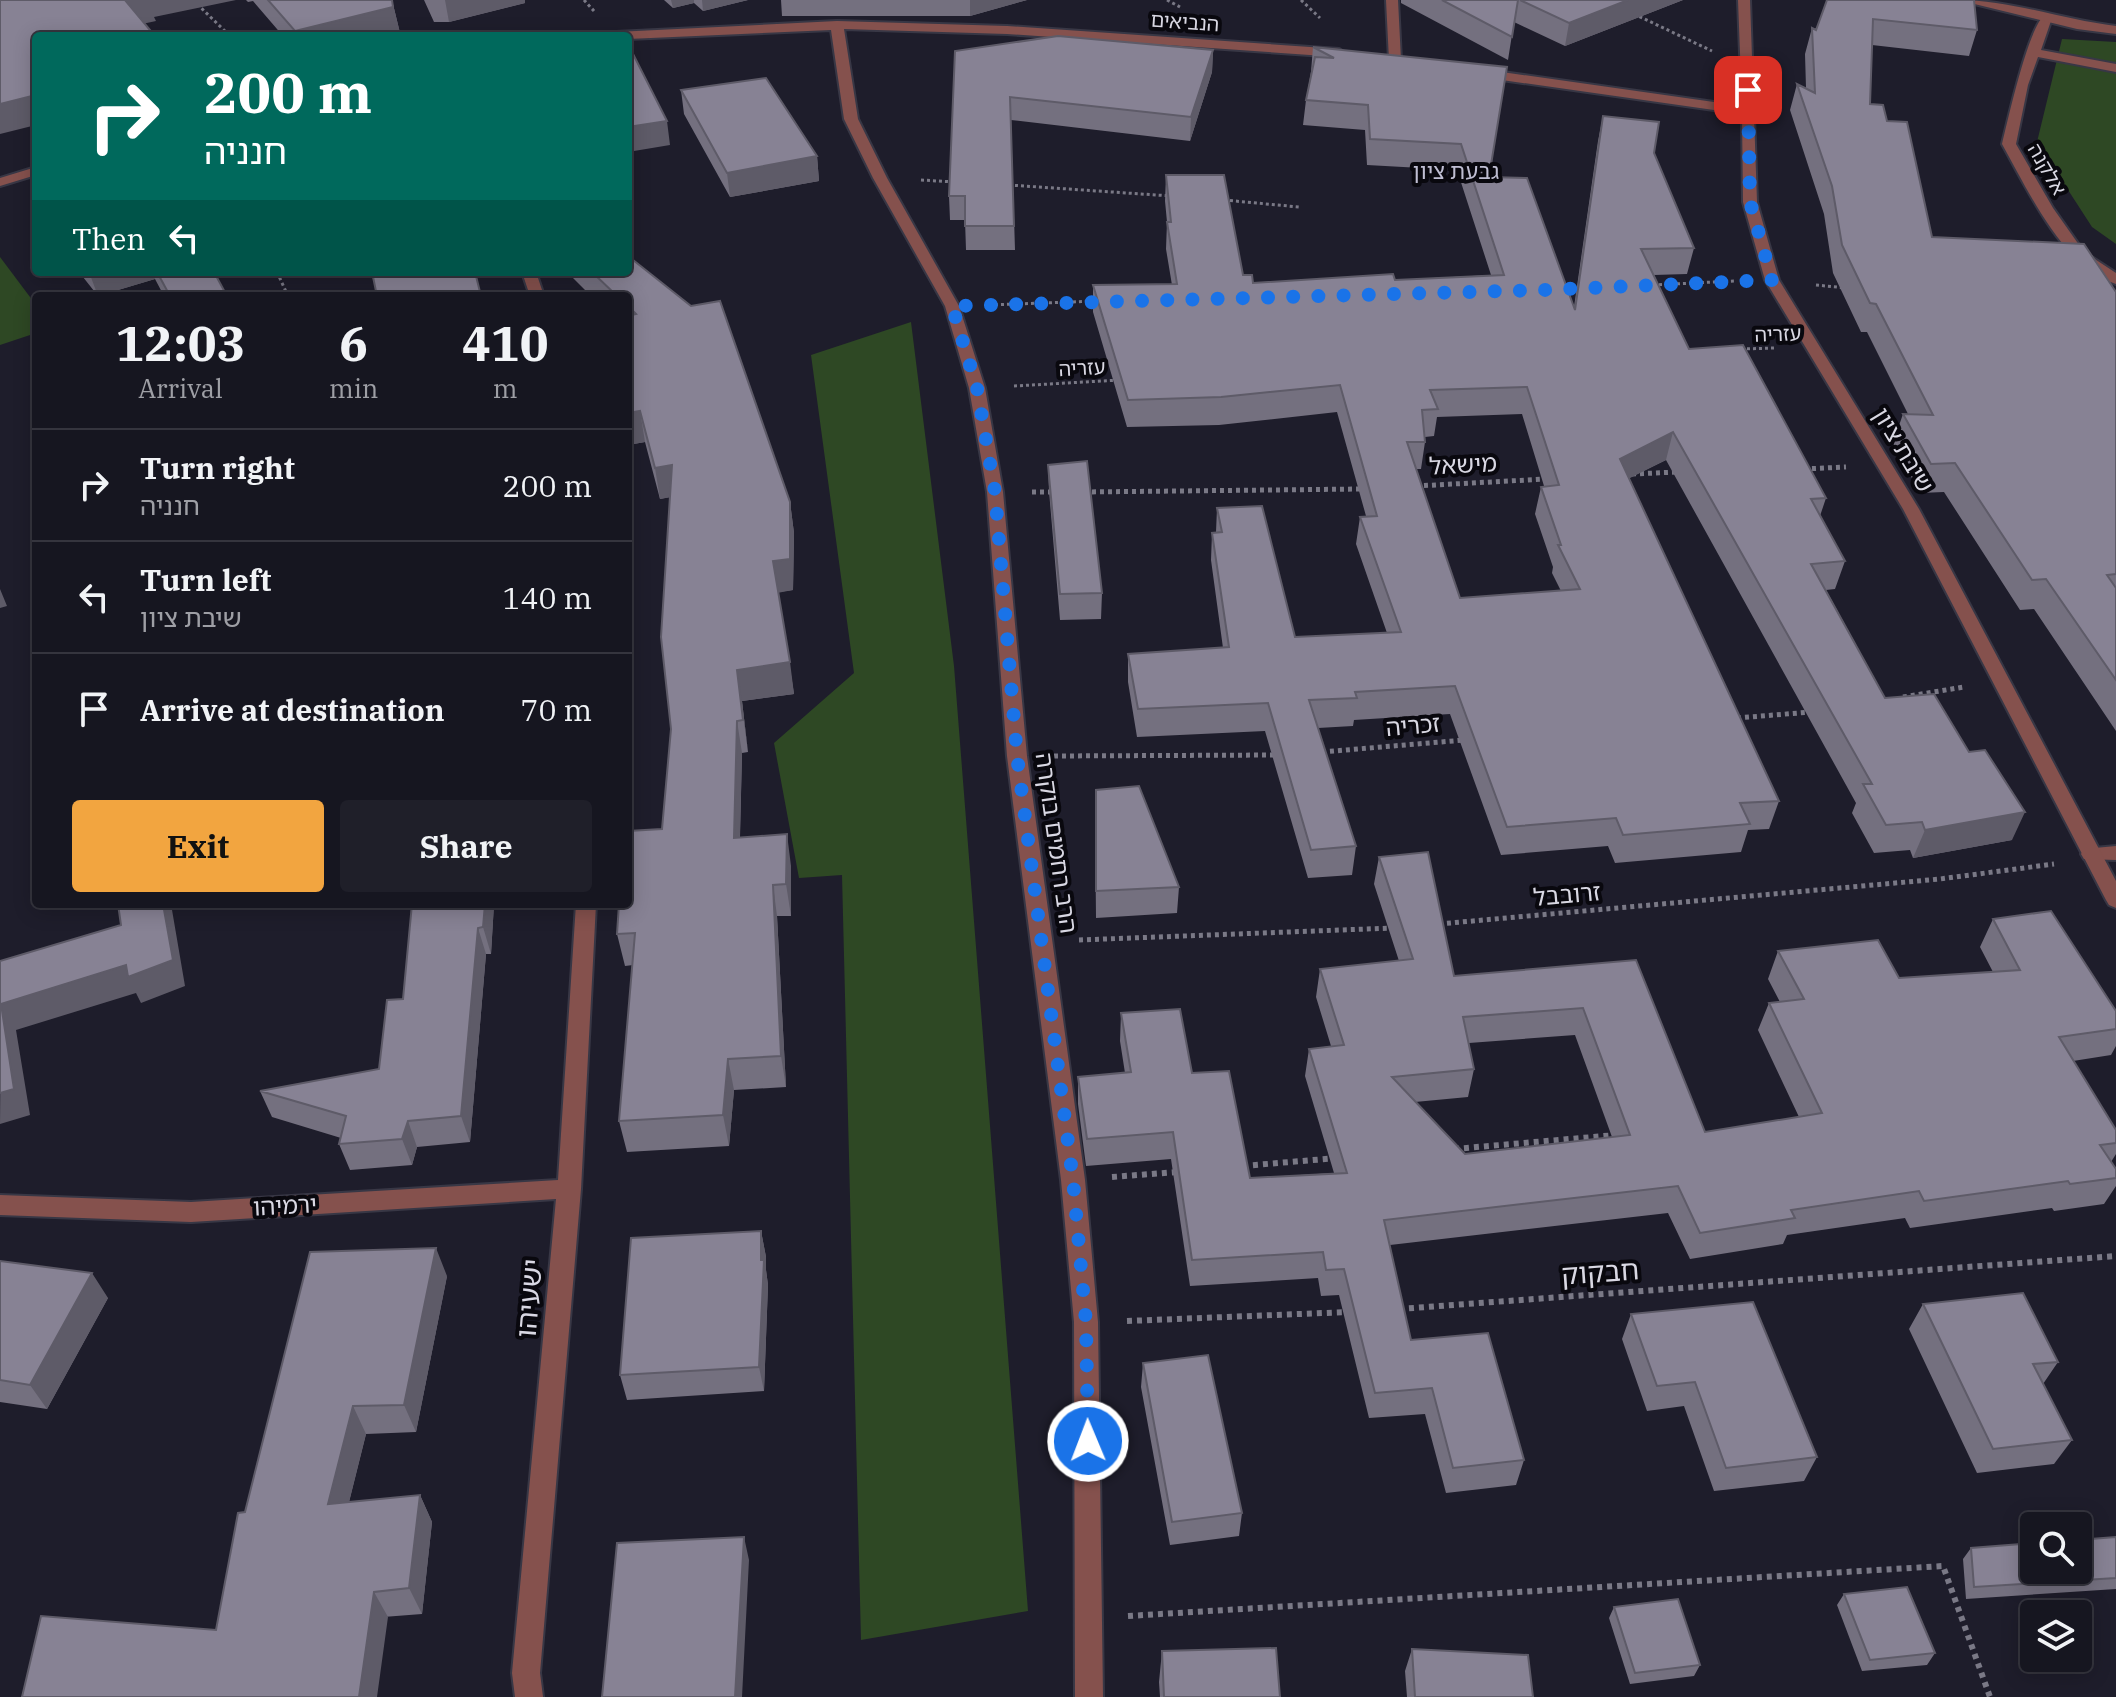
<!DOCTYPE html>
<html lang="en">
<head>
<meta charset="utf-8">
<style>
	body { margin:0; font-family:"IBM Plex Serif","Noto Sans Hebrew",serif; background:#1f1f29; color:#f1f3f6; height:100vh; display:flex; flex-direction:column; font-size:30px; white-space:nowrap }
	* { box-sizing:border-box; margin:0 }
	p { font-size:26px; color:#9e9fa5 }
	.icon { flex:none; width:44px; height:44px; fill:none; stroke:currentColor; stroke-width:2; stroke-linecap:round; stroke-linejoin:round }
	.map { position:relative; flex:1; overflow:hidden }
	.drawer { position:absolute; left:32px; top:292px; width:600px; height:616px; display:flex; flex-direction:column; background:#161620; border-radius:8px; box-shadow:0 4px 20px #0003,0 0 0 2px #35353e }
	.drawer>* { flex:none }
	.top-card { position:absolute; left:32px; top:32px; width:600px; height:244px; border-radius:8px; box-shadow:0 4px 20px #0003,0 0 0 2px #35353e; background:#00695c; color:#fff; overflow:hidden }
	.buttons { position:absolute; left:2020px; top:1512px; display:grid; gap:16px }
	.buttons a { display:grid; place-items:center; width:72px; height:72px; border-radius:8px; background:#161620; box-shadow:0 4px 20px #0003,0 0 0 2px #35353e; font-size:40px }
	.pin { position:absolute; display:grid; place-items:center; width:68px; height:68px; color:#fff; margin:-34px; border-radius:16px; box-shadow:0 4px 12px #0006 }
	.me { position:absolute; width:88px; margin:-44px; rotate:359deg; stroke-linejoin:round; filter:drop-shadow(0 0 6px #0008) }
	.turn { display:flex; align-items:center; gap:28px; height:168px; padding:0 40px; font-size:36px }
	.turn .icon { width:104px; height:104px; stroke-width:2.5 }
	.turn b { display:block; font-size:56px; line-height:68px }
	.then { display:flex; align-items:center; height:76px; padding:0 40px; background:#0003; gap:16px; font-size:30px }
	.eta { display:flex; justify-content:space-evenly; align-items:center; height:136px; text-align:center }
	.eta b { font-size:48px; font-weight:700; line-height:56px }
	.cta { display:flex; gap:16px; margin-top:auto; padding:16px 40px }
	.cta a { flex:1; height:92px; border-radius:8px; background:#f2a540; color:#111; font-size:32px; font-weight:700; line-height:92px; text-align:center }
	.cta a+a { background:#1f1f29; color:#f1f3f6 }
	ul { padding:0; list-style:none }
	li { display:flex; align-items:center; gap:24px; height:112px; padding:0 40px; border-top:2px solid #35353e }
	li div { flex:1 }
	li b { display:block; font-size:30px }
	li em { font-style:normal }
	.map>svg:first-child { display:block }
</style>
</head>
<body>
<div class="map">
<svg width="2116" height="1697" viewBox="0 0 2116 1697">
	<rect width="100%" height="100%" fill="#1e1d2b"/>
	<path fill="#2e4824" d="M2062,39l54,3v202l-24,-17 -55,-85z
		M0,257l36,48v28l-36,12z
		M911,322l43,344 74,945 -167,29 -19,-765 -43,3 -25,-135 80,-70 -43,-318z"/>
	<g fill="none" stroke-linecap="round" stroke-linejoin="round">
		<g stroke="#383745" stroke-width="4">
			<path id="lane" d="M2046,14l6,4 -11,32 75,14v8l-78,-15 -10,28 -12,59 37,64 31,44 32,21v11c-53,-16 -88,-94 -114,-140 6,-24 27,-121 44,-130z
				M2116,846v14l-32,-1 -3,-5 3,-5z"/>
		</g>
		<g stroke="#383745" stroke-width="4">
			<path id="street" d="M1386,0h12l3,60 -6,4 -6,-4z
				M1738,0h12l7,202 22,78 140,229 197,372v27l-7,-3 -3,-5 -203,-391 -138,-229 -22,-78 -1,-88 -261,-37 -6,-4 6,-4 261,37z
				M1958,0c53,0 106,20 158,26v8l-39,-5z
				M837,21l170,5 332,23 6,4 -6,4 -332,-23 -163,-5 14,90 29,59 72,128 26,82 18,104 24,264 58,424 13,142 5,375h-28l-1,-375 -13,-142 -54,-424 -20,-264 -18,-104 -24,-82 -72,-128 -29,-59 -13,-89 -203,9v-3h-18l6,-4z
				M36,167v8l-36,11v-8z
				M522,272h14l8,24h-14z
				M576,904h20l-15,285 -41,484 3,24h-28l-3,-24 44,-474 -365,23 -191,-7v-20l191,7 367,-22z"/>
		</g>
		<path stroke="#7a7986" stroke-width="3" stroke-dasharray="3 3" stroke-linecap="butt" d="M193,0l37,36
			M584,0l10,11
			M1167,0l13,7
			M1301,0l19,18
			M1634,14l78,37
			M921,180l34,2
			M1009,185l162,11
			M1224,200l75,7
			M277,272l11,24
			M1653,285l82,-4
			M1816,285l30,3
			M1561,289l22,-1
			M989,305l110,-4
			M1741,349l34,-1
			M1014,386l106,-6"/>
		<path stroke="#7a7986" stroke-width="5" stroke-dasharray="4 4" stroke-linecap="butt" d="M1804,469l42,-2
			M1632,474l46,-2
			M1416,486l130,-7
			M1032,492h22
			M1084,492l278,-3
			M1903,697l61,-10
			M1737,718l74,-6
			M1322,752l142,-12
			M1054,756l222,-1
			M1439,924l501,-45 114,-15
			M1079,940l314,-12"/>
		<path stroke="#7a7986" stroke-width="6" stroke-dasharray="5 5" stroke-linecap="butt" d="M1454,1149l162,-14
			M1243,1166l94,-8
			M1112,1177l65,-5
			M1399,1309l717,-53
			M1127,1321l222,-9
			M1128,1616l815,-50 47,131"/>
		<use href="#lane" fill="#85514d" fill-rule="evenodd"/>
		<use href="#street" fill="#85514d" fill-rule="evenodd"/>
	</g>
	<path fill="#74707f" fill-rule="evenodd" d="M246,0h146l8,33 -12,3h-105l-30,-35 -5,1z
		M424,0h101v3l-76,19h-15z
		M664,0h84l-45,11 -9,-8 -21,5z
		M781,0h246l-57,16h-188z
		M1401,0h282l-118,46 -51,-24 -6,38 -107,-57z
		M1827,0l150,30 -8,26 -97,-11 -2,59 17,17 45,116 184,55v439l-82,-122 -14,1 -76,-118 -24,1 -27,-50 10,-29h5l-41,-82h-6l-28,-59 -9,-59 -34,-104 7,-26 9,4 -1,-34 7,-26 4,2z
		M1313,47l194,20 -18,110 85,130 24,-166 5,-25 51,37 40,95 -7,26 -33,1 35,74 137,149 -6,18 25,45 -10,28 -9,1 59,108 127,142 -99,18 -3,-8 -36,3 -22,-40 4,-10 -190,-343 -37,18 150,323 -10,28 -21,1 -7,22 -126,11 -7,-17 -107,9 -51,-141 -96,6 -1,6 -35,2 38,118 -4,29 -44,3 -43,-147 -128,6 -9,-55v-28l95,-6 -12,-88 1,-27 4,-1 1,-24 78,129 92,-4 -31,-89 4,-27 6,-1 -29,-104 -118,13 -92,2 -34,-115v-27h79l-6,-36 1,-27 -2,-21 1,-26 77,100 10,8 142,-3 96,-5 -34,-105 -90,-5 -2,-35 -62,-5 3,-25 5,-28zM1522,414l22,72 -3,1 -6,27 18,53 -1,6 9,18 -101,7 -44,-129h5l4,-27v-5l9,-1 3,-19z
		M1213,50l-1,22 -22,69 -179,-21 4,130h-49l-1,-30h-15l-1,-24 6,-145z
		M681,90l136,66 2,25 -89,16 -46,-83z
		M79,272h135l13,24h-63l-9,-17 -57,17z
		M567,272h61l162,230 4,31 -1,57 -15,2 16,102 -52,7 6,51 -6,1 -2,85 51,28v50h-14l9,171 -52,3 -5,56 -102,6 -8,-31 14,-156 -8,1 -8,-32 45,-105 9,-100 -1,-232 -10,2 -15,-57 -17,3v-149h-37z
		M1048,465l54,128 -1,26 -41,1 -11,-129z
		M1095,817l84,70 -2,26 -81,5z
		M1379,857l75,119 182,-16 69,172 94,-15 -41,-87 11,-27 11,-1 -12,-23 10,-28 121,27 94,-6 -13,-25 13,-28 123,92v35l-5,9 -38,6 43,69v24l-5,8 5,7v17l-12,18 -50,7 -2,-3 -142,20 -5,-10 -118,17 -4,9 -93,15 -22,-46 -278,32 21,95 113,120 -8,25 -70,8 -21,-79 -56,4 -30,-123 -18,1 -3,-18 -128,8 -19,-127 -85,7 -8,-62v-27l47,-4 -5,-32 1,-28 71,60 58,105 84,-5 -29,-97 4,-27 22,-3 -15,-49 4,-28 79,-8 -25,-77zM1575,1035l37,102 -147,17 -50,-52 53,-5 6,-28 -5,-26z
		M412,904h82l-3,50h-5l-16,188 -53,5 -5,18 -62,5 -11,-26 2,-6 -69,-21 -12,-26 119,-22 24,-70z
		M761,1231l5,26v13l2,15 -4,106 -137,9 -7,-25z
		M0,1261l108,37 -61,111 -47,-7z
		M447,1276l-31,156 -50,2 -17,68 71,-7 12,27 -10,92 -206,16 29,-118z
		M1923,1304l135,58 -15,22 29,56 -18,24 -77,9 -68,-144z
		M1631,1314l186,143 -13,24 -90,10 -30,-85 -37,5 -25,-72z
		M1143,1363l99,150 -3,23 -69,9 -29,-158z
		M2116,1537v52l-150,10 -3,-40 8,-11z
		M1844,1594l91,59 -8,12 -65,6 -25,-66z
		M1614,1607l86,58 -6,11 -64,8 -21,-66z
		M1412,1649l121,48h-126l-2,-26z
		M1162,1651l118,46h-120l-1,-15z"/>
	<path fill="#5e5b68" d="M125,0h111l-82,17 2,4 -23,5z
		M392,0l8,33 -12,3h-92l-1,-5z
		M445,0h80v3l-76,19z
		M671,0h23v3l-21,5z
		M702,0h46l-45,11z
		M970,0h57l-57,16z
		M1628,0h55l-118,46 4,-23z
		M1213,50l-1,22 -22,69 1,-24z
		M36,95v30l-36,9v-30z
		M667,121l3,24 -42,7v-25z
		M817,156l2,25 -89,16 -3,-24z
		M89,272h64l2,7 -57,17z
		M640,411l5,31 -17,3v-32z
		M1673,432l-7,28 -52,26 6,-27z
		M672,465l5,31 -17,3 -5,-31z
		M790,502l4,31 -1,57 -16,3 -4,-32z
		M0,589l7,17 -7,2z
		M790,662l4,32 -52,7 6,51 -11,-82z
		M737,721l5,32 -3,117 -5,-32z
		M2025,812l-13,28 -99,18 12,-28z
		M787,834l4,32v50l-5,-32z
		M773,885l4,31 9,171 -5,-31z
		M163,904h8l14,82 -44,17 -5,-10 -120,37 14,85 -30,9 1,-120z
		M485,904h9l-3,50 -8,-27z
		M478,928l8,26 -16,188 -9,-26z
		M728,1059l6,31 -5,56 -6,-31z
		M408,1121l9,26 -5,18 -10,-26z
		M761,1231l5,26v13l2,15 -4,106 -5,-24z
		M436,1248l11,28 -31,156 -12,-27z
		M92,1273l16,25 -61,111 -17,-24z
		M353,1406l13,28 -24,96 -14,-26z
		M420,1495l12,27 -10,92 -13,-26z
		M744,1537l5,23 -7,137h-7z
		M374,1592l14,25 -11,80h-18z"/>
	<path fill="#878294" stroke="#5e5b68" stroke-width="2" fill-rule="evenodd" d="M0,0h125l30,36h-119v59l-36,9z
		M268,0h124l1,7 -98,24z
		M1442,0h76l-6,37z
		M1520,0h108l-59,23z
		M1827,0h147l3,30 -104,-11 -3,85 13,1 4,16 20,1 25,115 152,7 32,48v282l-9,1 9,13v92l-70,-101 -14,1 -77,-117 -24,1 -28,-50 30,1 -57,-111 -6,-1 -28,-58 -10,-59 -35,-102 18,9 -3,-65 4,2z
		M1058,36l155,14 -22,67 -181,-20 4,129h-49v-30h-16l6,-145z
		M1313,47l194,20 -18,110 38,1 48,132 28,-194 56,6 -5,31 40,95 -53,1 48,100 54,-4 83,153 -15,1 34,62 -34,3 74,134 49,-4 35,58 16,-2 40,62 -100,18 -3,-8 -36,3 -23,-41h9l-199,-352 -53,27 159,342 -39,2 10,21 -127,11 -7,-17 -109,9 -52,-141 -100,6 2,6 -48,2 47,146 -45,4 -43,-147 -130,6 -10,-55 101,-7 -17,-114 10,-1 -5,-24 45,-2 33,131 106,-5 -41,-115 17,-1 -37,-131 -119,12 -93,3 -35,-115 84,-1 -10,-62h4l-5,-47h58l19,100h9l1,8 140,-9 2,6 109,-5 -43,-131 -91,-5 -2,-34 -62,-5 9,-43 19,1zM1527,387l32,98 -18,2 20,58h-3l22,44 -120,9 -53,-156h18l-3,-32 16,-1 -8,-19z
		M630,48l37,73 -39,6v-78z
		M766,78l51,78 -90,17 -46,-83z
		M628,256l63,50 29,-5 70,201v57l-17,2 17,101 -53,8 6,50 -6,1 -3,117 53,-4 -1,50 -13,1 8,171 -53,3 -5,56 -104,6 16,-188 -18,1 2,-30h9v-73l34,-2 9,-100 -10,-92 11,-172 -17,3 -15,-57 -12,2v-97l8,-2 -8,-8v-10h-11l-25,-24h36z
		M157,272h57l13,24h-57z
		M372,272h103l6,24h-104z
		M1087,461l15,132 -42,1 -12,-129z
		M1139,786l40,101 -83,4v-101z
		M1428,852l26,124 182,-16 69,172 117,-19 -53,-110 35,-4 -26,-48 100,-11 21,38 121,-8 -27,-51 58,-8 65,100v18l-57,8 57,93v13l-16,2 16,24v9l-46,6 -2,-3 -144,20 -5,-10 -128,19 4,8 -95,15 -22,-47 -294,34 27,120 77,-7 36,127 -71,8 -21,-80 -57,5 -31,-124 -18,1 -3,-18 -131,8 -19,-128 -86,7 -9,-62 53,-5 -10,-59 59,-4 12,64 37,-2 21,107 97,-5 -38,-124 35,-4 -24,-76 93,-10 -34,-102zM1583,1008l47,127 -165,19 -73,-77 82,-8 -11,-52z
		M118,904h45l10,56 -45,17 -2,-12 -125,39 13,85 -14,4v-132l121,-36z
		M412,904h73l-2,23 -5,1 -17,188 -53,5 -6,18 -63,5 7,-28 -86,-25 119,-22 8,-69 16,-1z
		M761,1231v29h3l-5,107 -139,8 11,-137z
		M436,1248l-32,157 -51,1 -25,98 92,-9 -11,93 -35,4 -15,105h-337l19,-81 175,14 22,-117 7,-1 65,-260z
		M0,1261l92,12 -62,112 -30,-5z
		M2023,1293l35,69 -25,2 39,76 -79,9 -70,-145z
		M1753,1302l64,155 -91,11 -31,-86 -38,4 -26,-72z
		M1208,1355l34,158 -70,9 -29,-159z
		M744,1537l-9,160h-133l15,-154z
		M2116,1537v41l-142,9 -3,-39 63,-5v27h44v-30z
		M1907,1587l28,66 -65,7 -26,-66z
		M1678,1599l22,66 -65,8 -21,-66z
		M1276,1648l4,49h-116l-2,-46z
		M1412,1649l116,6 5,42h-118z"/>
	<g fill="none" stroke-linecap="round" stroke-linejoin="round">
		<path stroke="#1a73e8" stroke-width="14" stroke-dasharray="0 25.2" d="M1088,1441l-2,-119 -13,-142 -56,-424 -22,-264 -18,-104 -25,-82 591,-16 229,-10 -22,-78 -2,-112"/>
	</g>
	<g text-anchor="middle" stroke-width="8" stroke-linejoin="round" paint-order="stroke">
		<g font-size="20" fill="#d9d8e3" stroke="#09080e">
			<text transform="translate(1185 22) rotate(4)" y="7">הנביאים</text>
			<text transform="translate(2047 169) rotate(60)" y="7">אלקנה</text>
			<text transform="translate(1778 334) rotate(-2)" y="7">עזריה</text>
			<text transform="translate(1082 368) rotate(-3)" y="7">עזריה</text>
		</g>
		<g font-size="22" fill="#bfbed2" stroke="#09080e">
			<text x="1456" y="179">גבעת ציון</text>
		</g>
		<g font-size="24" fill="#d9d8e3" stroke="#09080e">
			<text transform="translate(1903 450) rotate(59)" y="8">שיבת ציון</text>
			<text transform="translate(1463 465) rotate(-3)" y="8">מישאל</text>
			<text transform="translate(1413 726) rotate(-5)" y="8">זכריה</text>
			<text transform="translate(1056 843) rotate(82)" y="8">הרב רחמים בוקרה</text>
			<text transform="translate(1567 895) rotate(-5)" y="8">זרובבל</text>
			<text transform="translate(285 1206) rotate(-3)" y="8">ירמיהו</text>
		</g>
		<g font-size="28" fill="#d9d8e3" stroke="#09080e">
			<text transform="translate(1600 1272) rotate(-4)" y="10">חבקוק</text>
			<text transform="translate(529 1298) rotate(-85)" y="10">ישעיהו</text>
		</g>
	</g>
</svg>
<div class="buttons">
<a><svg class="icon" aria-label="search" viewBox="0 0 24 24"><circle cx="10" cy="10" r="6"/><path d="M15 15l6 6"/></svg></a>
<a><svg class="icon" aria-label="layers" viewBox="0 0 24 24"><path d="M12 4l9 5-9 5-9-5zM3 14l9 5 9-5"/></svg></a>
</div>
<div class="pin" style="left:1748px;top:90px;background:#d93025"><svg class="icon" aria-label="arrive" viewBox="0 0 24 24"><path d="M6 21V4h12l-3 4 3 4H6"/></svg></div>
<svg class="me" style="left:1088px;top:1441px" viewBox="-20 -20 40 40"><circle r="17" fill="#1a73e8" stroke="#fff" stroke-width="3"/><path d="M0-11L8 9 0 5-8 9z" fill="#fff"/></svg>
<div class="top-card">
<div class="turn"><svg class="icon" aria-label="right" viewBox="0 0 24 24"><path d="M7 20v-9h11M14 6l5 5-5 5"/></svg><div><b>200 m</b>חנניה</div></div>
<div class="then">Then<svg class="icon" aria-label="left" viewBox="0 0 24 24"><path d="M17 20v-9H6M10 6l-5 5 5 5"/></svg></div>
</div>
<section class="drawer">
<div class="eta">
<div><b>12:03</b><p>Arrival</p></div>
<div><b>6</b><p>min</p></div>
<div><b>410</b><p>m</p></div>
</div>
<ul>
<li><svg class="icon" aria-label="right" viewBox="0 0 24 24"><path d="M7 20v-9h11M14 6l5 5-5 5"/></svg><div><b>Turn right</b><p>חנניה</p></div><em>200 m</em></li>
<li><svg class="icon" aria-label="left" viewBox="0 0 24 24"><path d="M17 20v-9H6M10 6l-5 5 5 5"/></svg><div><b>Turn left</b><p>שיבת ציון</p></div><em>140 m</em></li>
<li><svg class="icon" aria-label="arrive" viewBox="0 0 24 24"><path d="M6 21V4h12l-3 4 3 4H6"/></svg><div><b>Arrive at destination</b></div><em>70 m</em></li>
</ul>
<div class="cta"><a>Exit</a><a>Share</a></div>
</section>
</div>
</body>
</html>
